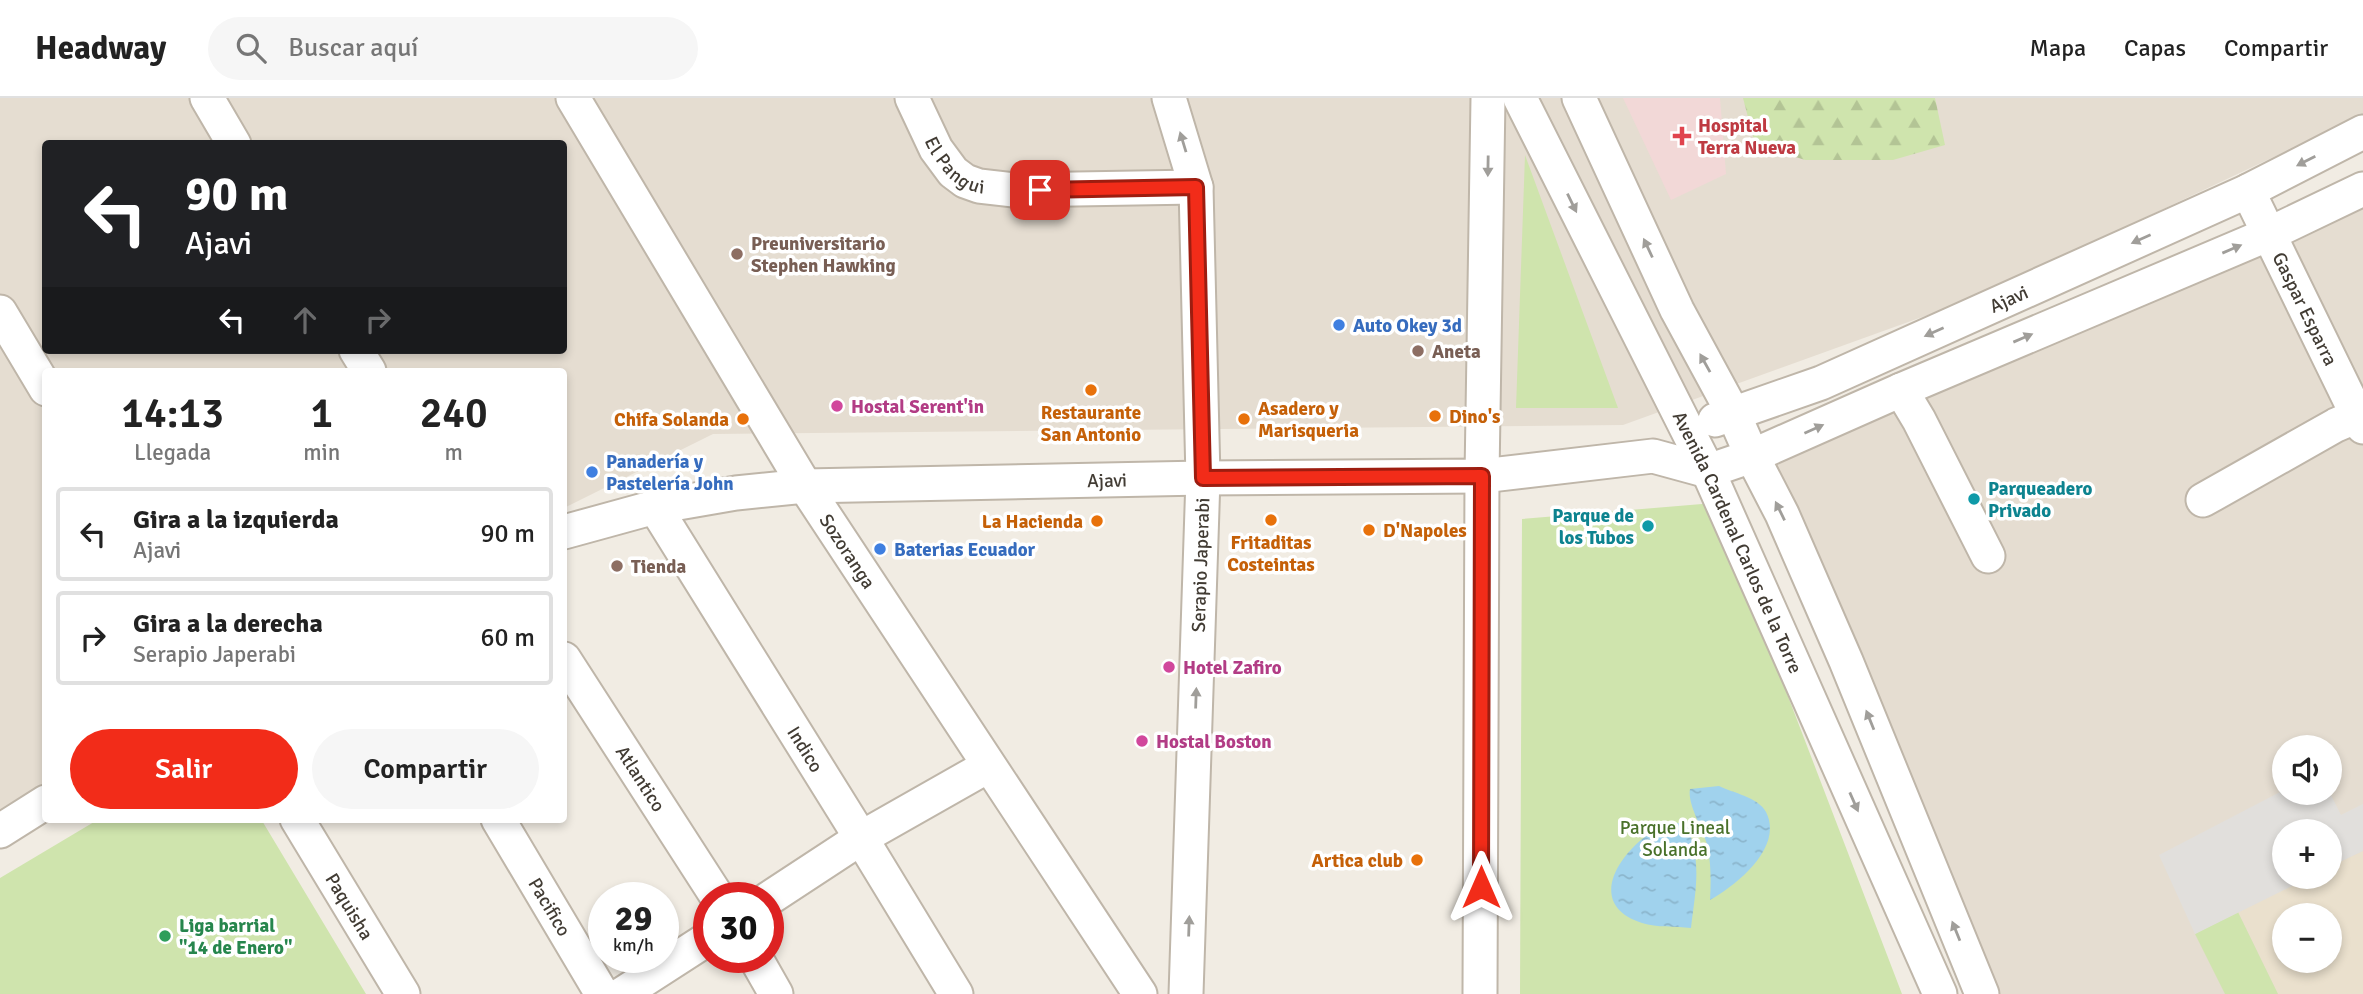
<!DOCTYPE html>
<html lang="es">
<head>
<meta charset="utf-8">
<style>
	body { margin:0; font-family:Signika,sans-serif; background:#f6f6f6; color:#222; height:100vh; display:flex; flex-direction:column; font-size:26px; white-space:nowrap }
	* { box-sizing:border-box; margin:0 }
	p { font-size:23px; color:#767676 }
	.icon { flex:none; width:38px; height:38px; fill:none; stroke:currentColor; stroke-width:2; stroke-linecap:round; stroke-linejoin:round }
	.map { position:relative; flex:1; overflow:hidden }
	.drawer { position:absolute; left:42px; top:270px; width:525px; height:455px; display:flex; flex-direction:column; background:#fff; border-radius:7px; box-shadow:0 4px 10px #0003 }
	.drawer>* { flex:none }
	.guide { position:absolute; left:42px; top:42px; width:525px; height:214px; border-radius:7px; box-shadow:0 4px 10px #0003; background:#202124; color:#fff; overflow:hidden }
	.buttons { position:absolute; left:2272px; top:637px; display:grid; gap:14px }
	.buttons a { display:grid; place-items:center; width:70px; height:70px; border-radius:50%; background:#fff; box-shadow:0 4px 10px #0003; font-size:35px }
	.speed { position:absolute; left:588px; top:784px; display:flex; gap:14px; font-size:35px; font-weight:700; text-align:center }
	.speed>* { display:grid; place-content:center; width:91px; height:91px; border-radius:50%; background:#fff; box-shadow:0 4px 10px #0003; line-height:1 }
	.speed small { font-size:18px; font-weight:400 }
	.speed .limit { border:10px solid #d22; background:#fff; color:#111 }
	.pin { position:absolute; display:grid; place-items:center; width:60px; height:60px; color:#fff; margin:-30px; border-radius:14px; box-shadow:0 4px 10px #0006 }
	.me { position:absolute; width:77px; margin:-38px; rotate:0deg; stroke-linejoin:round; filter:drop-shadow(0 0 5px #0008) }
	.turn { display:flex; align-items:center; gap:24px; height:147px; padding:0 28px; font-size:32px }
	.turn .icon { width:91px; height:91px; stroke-width:2.5 }
	.turn b { display:block; font-size:49px; line-height:60px }
	.lanes { display:flex; align-items:center; height:66px; padding:0 28px; background:#0003; justify-content:center; gap:35px; direction:ltr }
	.lanes .off { opacity:.35 }
	.eta { display:flex; justify-content:space-evenly; align-items:center; height:119px; text-align:center }
	.eta b { font-size:42px; font-weight:600; line-height:49px }
	.button { display:flex; gap:14px; margin-top:auto; padding:14px 28px }
	.button a { flex:1; height:80px; border-radius:42px; background:#f22c19; color:#fff; font-size:28px; font-weight:600; line-height:80px; text-align:center }
	.button a+a { background:#f6f6f6; color:#222 }
	ul { padding:0; list-style:none }
	li { display:flex; align-items:center; gap:21px; height:94px; margin:0 14px 10px; padding:0 14px; border:4px solid #e0e0e0; border-radius:7px }
	li div { flex:1 }
	li b { display:block; font-size:26px }
	li em { font-style:normal }
	header { display:flex; align-items:center; gap:42px; box-sizing:border-box; height:98px; padding:0 35px; background:#fff; border-bottom:2px solid #e0e0e0 }
	header strong { font-size:33px }
	nav { display:flex; gap:38px; margin-inline-start:auto; font-size:24px }
	.search { width:490px; height:63px; background:#f6f6f6; display:flex; align-items:center; gap:18px; box-sizing:border-box; padding:0 24px; border-radius:38px; color:#767676; font-size:26px }
	.map>svg:first-child { display:block }
</style>
</head>
<body>
<header>
<strong>Headway</strong>
<div class="search"><svg class="icon" aria-label="search" viewBox="0 0 24 24"><circle cx="10" cy="10" r="6"/><path d="M15 15l6 6"/></svg>Buscar aquí</div>
<nav><a>Mapa</a><a>Capas</a><a>Compartir</a></nav>
</header>
<div class="map">
<svg width="2363" height="896" viewBox="0 0 2363 896">
	<defs>
		<pattern id="forest-firs" width="22" height="20" patternUnits="userSpaceOnUse" patternTransform="scale(1.75)"><rect width="22" height="20" fill="#cfe4ad"/><path d="M5 1l3.5 6h-7zM16 11l3.5 6h-7z" fill="#b3c495"/></pattern>
		<pattern id="water-ripples" width="26" height="14" patternUnits="userSpaceOnUse" patternTransform="scale(1.75)"><rect width="26" height="14" fill="#a0d2ed"/><path d="M2 4q2-2 4 0t4 0M15 11q2-2 4 0t4 0" fill="none" stroke="#8bb5cc"/></pattern>
	</defs>
	<rect width="100%" height="100%" fill="#f1ece3"/>
	<path fill="#e5ddd1" fill-rule="evenodd" d="M0,0h2363v17l-391,184 -349,126 -910,9 -149,74v-137h-518l-1,416 -45,28zM46,46h518v206h-518z
		M2363,91v805h-381l-230,-538zM2284,649h45v46h-45zM2284,733h45v46h-45zM2284,817h45v46h-45z"/>
	<path fill="#eae0cd" fill-rule="evenodd" d="M2363,753v143h-85l-40,-82 72,-35h19v-10zM2284,817h45v46h-45z"/>
	<path fill="#f2d8d7" d="M1623,0h97l6,76 -55,26z"/>
	<path fill="#cfe4ad" d="M1525,57l93,253h-102z
		M1714,405l188,491h-382l2,-475z
		M99,721h162l105,175h-366v-116z
		M2238,814l40,82h-53l-30,-60z"/>
	<path fill="url(#forest-firs)" d="M1743,0h192l10,47 -52,15h-88l-50,-16z"/>
	<path fill="#e1dfdc" d="M2284,692v3h45v-2l12,24 22,-11v47l-34,16v-36h-45v46h26l-115,57 -36,-79z"/>
	<path fill="url(#water-ripples)" d="M1719,688c14,7 39,11 47,26 18,35 -29,73 -56,88 1,-17 1,-35 -2,-52 -4,-18 -21,-43 -18,-59z
		M1670,725h16c16,40 10,63 5,105 -16,-2 -34,0 -49,-5 -53,-17 -28,-63 4,-87 7,-5 16,-9 24,-13z"/>
	<g fill="none" stroke-linecap="round" stroke-linejoin="round">
		<g stroke="#bfb6a9" stroke-width="37">
			<g id="minor">
				<path d="M207,0l27,46"/>
				<path id="s1" d="M573,0l232,388 335,508"/>
				<path id="s2" d="M912,0l24,51 17,23 12,9 14,5 35,4 182,-3"/>
				<path d="M1169,0l27,89 7,291 -17,516"/>
				<path id="s3" d="M1520,0l188,373 232,523"/>
				<path d="M1579,0l98,212 57,105 18,41 30,58 64,147 136,333"/>
				<path id="s4" d="M2248,93l115,236"/>
				<path d="M0,214l46,77"/>
				<path d="M356,252l13,21"/>
				<path d="M1901,292l18,30 69,136"/>
				<path id="s5" d="M1715,322l106,-37 427,-192 115,-59"/>
				<path d="M2203,402l133,-75 21,-9"/>
				<path id="s6" d="M655,409l206,331 95,156"/>
				<path id="s7" d="M564,434l91,-25 81,-14 69,-7 398,-8 279,-2 171,-20 55,15 44,-15 149,-66 368,-156 94,-45"/>
				<path id="s8" d="M564,561l154,239"/>
				<path id="s9" d="M297,721l106,175"/>
				<path id="s10" d="M498,721l104,175"/>
				<path d="M0,733l46,-29"/>
				<path d="M768,801l93,-61 127,-72"/>
				<path d="M755,859l21,37"/>
				<path d="M622,896l87,-56"/>
				<path d="M1480,896l2,-518 6,-378"/>
			</g>
		</g>
		<use href="#minor" stroke="#fff" stroke-width="33"/>
	</g>
	<defs><path id="oneway-solid" d="M-6-.8H1V-3.2L6.5 0L1 3.2V.8H-6Z" transform="scale(1.75)"/></defs>
	<g fill="#a09e9a">
		<use href="#oneway-solid" transform="translate(1183 44) rotate(-107)"/>
		<use href="#oneway-solid" transform="translate(2306 63) rotate(153)"/>
		<use href="#oneway-solid" transform="translate(1488 68) rotate(91)"/>
		<use href="#oneway-solid" transform="translate(1572 105) rotate(64)"/>
		<use href="#oneway-solid" transform="translate(2141 141) rotate(156)"/>
		<use href="#oneway-solid" transform="translate(1648 150) rotate(-115)"/>
		<use href="#oneway-solid" transform="translate(2232 151) rotate(-23)"/>
		<use href="#oneway-solid" transform="translate(1934 234) rotate(156)"/>
		<use href="#oneway-solid" transform="translate(2023 240) rotate(-23)"/>
		<use href="#oneway-solid" transform="translate(1705 265) rotate(-119)"/>
		<use href="#oneway-solid" transform="translate(1814 331) rotate(-24)"/>
		<use href="#oneway-solid" transform="translate(1780 413) rotate(-116)"/>
		<use href="#oneway-solid" transform="translate(1196 600) rotate(-88)"/>
		<use href="#oneway-solid" transform="translate(1870 622) rotate(-112)"/>
		<use href="#oneway-solid" transform="translate(1854 704) rotate(66)"/>
		<use href="#oneway-solid" transform="translate(1189 828) rotate(-88)"/>
		<use href="#oneway-solid" transform="translate(1956 833) rotate(-112)"/>
	</g>
	<g fill="none" stroke-linecap="round" stroke-linejoin="round">
		<g stroke="#9d1d10" stroke-width="18">
			<path id="route" d="M1040,92l156,-3 7,291 279,-2 -1,411"/>
		</g>
		<use href="#route" stroke="#f22c19" stroke-width="12"/>
	</g>
	<path fill="#e0444e" stroke="#fff" stroke-width="2.5" d="M1678.5 27.5h7v7h7v7h-7v7h-7v-7h-7v-7h7z"/>
	<g fill="#8d6e63" stroke="#fff" stroke-width="2.5">
		<circle cx="737" cy="156" r="7"/>
		<circle cx="1418" cy="253" r="7"/>
		<circle cx="617" cy="468" r="7"/>
	</g>
	<g fill="#3f7fe0" stroke="#fff" stroke-width="2.5">
		<circle cx="1339" cy="227" r="7"/>
		<circle cx="592" cy="374" r="7"/>
		<circle cx="880" cy="451" r="7"/>
	</g>
	<g fill="#e8710a" stroke="#fff" stroke-width="2.5">
		<circle cx="1091" cy="292" r="7"/>
		<circle cx="1435" cy="318" r="7"/>
		<circle cx="743" cy="321" r="7"/>
		<circle cx="1244" cy="321" r="7"/>
		<circle cx="1271" cy="422" r="7"/>
		<circle cx="1097" cy="423" r="7"/>
		<circle cx="1369" cy="432" r="7"/>
		<circle cx="1417" cy="762" r="7"/>
	</g>
	<g fill="#d1479c" stroke="#fff" stroke-width="2.5">
		<circle cx="837" cy="308" r="7"/>
		<circle cx="1169" cy="569" r="7"/>
		<circle cx="1142" cy="643" r="7"/>
	</g>
	<g fill="#0f9aa8" stroke="#fff" stroke-width="2.5">
		<circle cx="1974" cy="401" r="7"/>
		<circle cx="1648" cy="428" r="7"/>
	</g>
	<circle fill="#2e9e5b" stroke="#fff" stroke-width="2.5" cx="165" cy="838" r="7"/>
	<g text-anchor="middle" stroke-width="7" stroke-linejoin="round" paint-order="stroke">
		<g font-size="19" font-weight="bold" fill="#be3a42" stroke="#fff" text-anchor="start">
			<text x="1698" y="34">Hospital<tspan x="1698" dy="22">Terra Nueva</tspan></text>
		</g>
		<g font-size="19" fill="#423c34" stroke="#fff">
			<text dy="7" stroke="none"><textPath href="#s2" startOffset="82">El Pangui</textPath></text>
			<text dy="7" stroke="none"><textPath href="#s5" startOffset="318">Ajavi</textPath></text>
			<text dy="7" stroke="none"><textPath href="#s4" startOffset="131">Gaspar Esparra</textPath></text>
			<text dy="7" stroke="none"><textPath href="#s7" startOffset="548">Ajavi</textPath></text>
			<text dy="7" stroke="none"><textPath href="#s3" startOffset="495">Avenida Cardenal Carlos de la Torre</textPath></text>
			<text dy="7" stroke="none"><textPath href="#s1" startOffset="530">Sozoranga</textPath></text>
			<text transform="translate(1200 467) rotate(-88)" y="7">Serapio Japerabi</text>
			<text dy="7" stroke="none"><textPath href="#s6" startOffset="285">Indico</textPath></text>
			<text dy="7" stroke="none"><textPath href="#s8" startOffset="142">Atlantico</textPath></text>
			<text dy="7" stroke="none"><textPath href="#s9" startOffset="102">Paquisha</textPath></text>
			<text dy="7" stroke="none"><textPath href="#s10" startOffset="102">Pacifico</textPath></text>
		</g>
		<g font-size="19" font-weight="bold" fill="#785e54" stroke="#fff" text-anchor="start">
			<text x="751" y="152">Preuniversitario<tspan x="751" dy="22">Stephen Hawking</tspan></text>
			<text x="1432" y="260">Aneta</text>
			<text x="631" y="475">Tienda</text>
		</g>
		<g font-size="19" font-weight="bold" fill="#366cbe" stroke="#fff" text-anchor="start">
			<text x="1353" y="234">Auto Okey 3d</text>
			<text x="606" y="370">Panadería y<tspan x="606" dy="22">Pastelería John</tspan></text>
			<text x="894" y="458">Baterias Ecuador</text>
		</g>
		<g font-size="19" font-weight="bold" fill="#b23c85" stroke="#fff" text-anchor="start">
			<text x="851" y="315">Hostal Serent'in</text>
			<text x="1183" y="576">Hotel Zafiro</text>
			<text x="1156" y="650">Hostal Boston</text>
		</g>
		<g font-size="19" font-weight="bold" fill="#c56008" stroke="#fff" text-anchor="start">
			<text x="1258" y="317">Asadero y<tspan x="1258" dy="22">Marisqueria</tspan></text>
			<text x="1091" y="321" text-anchor="middle">Restaurante<tspan x="1091" dy="22">San Antonio</tspan></text>
			<text x="1449" y="325">Dino's</text>
			<text x="729" y="328" text-anchor="end">Chifa Solanda</text>
			<text x="1083" y="430" text-anchor="end">La Hacienda</text>
			<text x="1383" y="439">D'Napoles</text>
			<text x="1271" y="451" text-anchor="middle">Fritaditas<tspan x="1271" dy="22">Costeintas</tspan></text>
			<text x="1403" y="769" text-anchor="end">Artica club</text>
		</g>
		<g font-size="19" font-weight="bold" fill="#0d838f" stroke="#fff" text-anchor="start">
			<text x="1988" y="397">Parqueadero<tspan x="1988" dy="22">Privado</tspan></text>
			<text x="1634" y="424" text-anchor="end">Parque de<tspan x="1634" dy="22">los Tubos</tspan></text>
		</g>
		<g font-size="19" fill="#49712a" stroke="#fff">
			<text x="1675" y="736">Parque Lineal<tspan x="1675" dy="22">Solanda</tspan></text>
		</g>
		<g font-size="19" font-weight="bold" fill="#27864d" stroke="#fff" text-anchor="start">
			<text x="179" y="834">Liga barrial<tspan x="179" dy="22">"14 de Enero"</tspan></text>
		</g>
	</g>
</svg>
<div class="buttons">
<a><svg class="icon" aria-label="sound" viewBox="0 0 24 24"><path d="M4 9h4l5-4v14l-5-4H4zM17 9q2 3 0 6"/></svg></a>
<a>+</a>
<a>−</a>
</div>
<div class="speed"><div>29<small>km/h</small></div><div class="limit">30</div></div>
<div class="pin" style="left:1040px;top:92px;background:#d93025"><svg class="icon" aria-label="arrive" viewBox="0 0 24 24"><path d="M6 21V4h12l-3 4 3 4H6"/></svg></div>
<svg class="me" style="left:1481px;top:789px" viewBox="-20 -20 40 40"><path d="M0-17L14 15 0 8-14 15z" fill="#f22c19" stroke="#fff" stroke-width="4"/></svg>
<div class="guide">
<div class="turn"><svg class="icon" aria-label="left" viewBox="0 0 24 24"><path d="M17 20v-9H6M10 6l-5 5 5 5"/></svg><div><b>90 m</b>Ajavi</div></div>
<div class="lanes"><svg class="icon" aria-label="left" viewBox="0 0 24 24"><path d="M17 20v-9H6M10 6l-5 5 5 5"/></svg><svg class="icon off" aria-label="ahead" viewBox="0 0 24 24"><path d="M12 20V5M6 11l6-6 6 6"/></svg><svg class="icon off" aria-label="right" viewBox="0 0 24 24"><path d="M7 20v-9h11M14 6l5 5-5 5"/></svg></div>
</div>
<section class="drawer">
<div class="eta">
<div><b>14:13</b><p>Llegada</p></div>
<div><b>1</b><p>min</p></div>
<div><b>240</b><p>m</p></div>
</div>
<ul>
<li><svg class="icon" aria-label="left" viewBox="0 0 24 24"><path d="M17 20v-9H6M10 6l-5 5 5 5"/></svg><div><b>Gira a la izquierda</b><p>Ajavi</p></div><em>90 m</em></li>
<li><svg class="icon" aria-label="right" viewBox="0 0 24 24"><path d="M7 20v-9h11M14 6l5 5-5 5"/></svg><div><b>Gira a la derecha</b><p>Serapio Japerabi</p></div><em>60 m</em></li>
</ul>
<div class="button"><a>Salir</a><a>Compartir</a></div>
</section>
</div>
</body>
</html>
